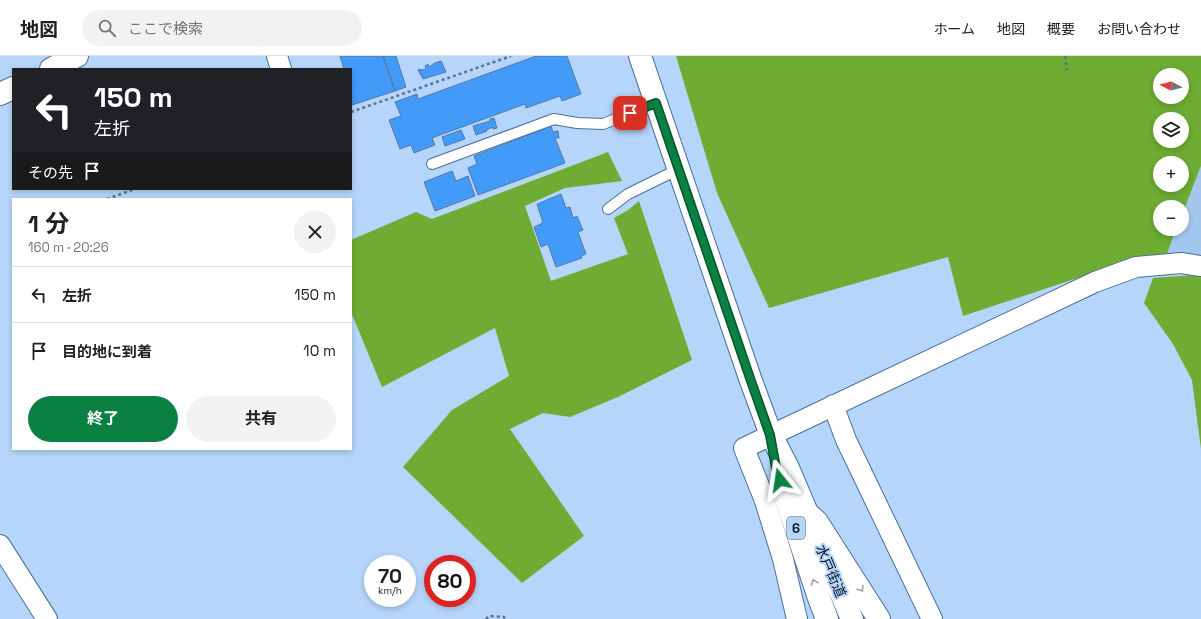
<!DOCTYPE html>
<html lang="ja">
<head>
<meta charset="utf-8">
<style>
	body { margin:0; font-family:"Space Grotesk","Noto Sans JP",sans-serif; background:#f2f2f2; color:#202124; height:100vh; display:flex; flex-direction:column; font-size:15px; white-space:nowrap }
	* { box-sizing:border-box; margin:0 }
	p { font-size:13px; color:#757577 }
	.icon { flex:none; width:22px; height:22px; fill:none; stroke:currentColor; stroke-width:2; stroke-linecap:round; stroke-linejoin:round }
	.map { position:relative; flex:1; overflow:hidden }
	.details { position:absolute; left:12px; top:142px; width:340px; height:252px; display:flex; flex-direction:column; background:#fff; border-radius:0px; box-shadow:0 2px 6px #0003 }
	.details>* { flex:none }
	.hud { position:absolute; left:12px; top:12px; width:340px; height:122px; border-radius:0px; box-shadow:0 2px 6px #0003; background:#202124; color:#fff; overflow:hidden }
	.needle { width:26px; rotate:277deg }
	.tools { position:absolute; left:1153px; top:12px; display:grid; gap:8px }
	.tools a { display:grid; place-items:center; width:36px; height:36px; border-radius:50%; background:#fff; box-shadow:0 2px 6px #0003; font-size:20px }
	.speed { position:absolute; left:364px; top:499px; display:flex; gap:8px; font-size:20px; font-weight:700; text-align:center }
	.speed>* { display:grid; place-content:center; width:52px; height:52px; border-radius:50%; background:#fff; box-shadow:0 2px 6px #0003; line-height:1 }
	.speed small { font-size:10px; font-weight:400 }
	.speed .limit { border:6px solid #d22; background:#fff; color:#111 }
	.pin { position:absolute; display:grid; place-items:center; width:34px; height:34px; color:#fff; margin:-17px; border-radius:8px; box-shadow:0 2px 6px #0006 }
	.me { position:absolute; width:44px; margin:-22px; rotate:345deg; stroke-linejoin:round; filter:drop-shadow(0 0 3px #0008) }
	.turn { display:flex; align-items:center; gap:14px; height:84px; padding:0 16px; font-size:18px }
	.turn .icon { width:52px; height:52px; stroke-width:2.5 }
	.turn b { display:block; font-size:28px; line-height:34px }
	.then { display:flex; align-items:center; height:38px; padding:0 16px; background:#0003; gap:8px; font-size:15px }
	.round { display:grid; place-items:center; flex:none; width:42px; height:42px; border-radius:21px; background:#f2f2f2 }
	.head { display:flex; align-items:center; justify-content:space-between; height:68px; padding:0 16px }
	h1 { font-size:24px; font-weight:700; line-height:30px }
	.primary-button { display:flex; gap:8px; margin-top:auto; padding:8px 16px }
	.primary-button a { flex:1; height:46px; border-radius:24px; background:#0b8043; color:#fff; font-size:16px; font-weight:700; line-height:46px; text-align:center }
	.primary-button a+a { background:#f2f2f2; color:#202124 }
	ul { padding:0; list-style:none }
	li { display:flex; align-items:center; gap:12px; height:56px; padding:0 16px; border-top:1px solid #e0e0e0 }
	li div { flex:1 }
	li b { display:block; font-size:15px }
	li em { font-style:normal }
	header { display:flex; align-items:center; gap:24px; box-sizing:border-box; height:56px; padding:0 20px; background:#fff; border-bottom:1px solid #e0e0e0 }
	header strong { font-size:19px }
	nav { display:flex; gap:22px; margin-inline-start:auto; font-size:14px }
	.search { width:280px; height:36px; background:#f2f2f2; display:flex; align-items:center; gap:10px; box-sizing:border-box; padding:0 14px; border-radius:22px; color:#757577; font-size:15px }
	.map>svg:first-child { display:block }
</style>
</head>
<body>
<header>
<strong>地図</strong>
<div class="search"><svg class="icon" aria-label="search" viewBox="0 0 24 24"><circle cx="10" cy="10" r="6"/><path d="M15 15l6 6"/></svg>ここで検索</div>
<nav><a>ホーム</a><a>地図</a><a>概要</a><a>お問い合わせ</a></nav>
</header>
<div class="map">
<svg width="1201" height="563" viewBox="0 0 1201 563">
	<rect width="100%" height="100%" fill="#b6d5fa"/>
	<path fill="#a4c7f0" d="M1201,110v92l-34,-4 9,-25h6v-14z"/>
	<path fill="#6eac34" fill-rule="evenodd" d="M676,0h525v110l-19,49v-8h-22v22h16l-9,25 -29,4 -175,58 -15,-59 -179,51 -52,-115zM1160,19h22v22h-22zM1160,63h22v22h-22zM1160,107h22v22h-22z
		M608,96l14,29 -57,7 -40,18 26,75 77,-27 -14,-36 14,-8 11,-9 53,159 -74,37 -48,20 -27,-4 -33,16 74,107 -62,47 -119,-116 49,-57 57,-34 -14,-48 -113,59 -31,-75v-72l65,-28 16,7z
		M1194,219l7,2v172l-9,-69 -19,-36 -29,-41 9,-25z"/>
	<path fill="#429af9" stroke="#5679a3" d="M340,0h43l12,35 -43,14 -1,-36h-7z
		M383,0h13l10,31 -11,4z
		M536,0h31l14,38 -19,7 -2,-5 -34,12 -1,-4 -93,34 3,7 -21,8 -3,-8 -11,4 -11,-29 12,-4 -6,-14 22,-8 1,5z
		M441,5l5,11 -23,7 -5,-9 2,-1 2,1 4,-1 -1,-3 3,-2 1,3 6,-4z
		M494,62l3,10 -4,1v-2l-7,3 1,1 -11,4 -3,-9 17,-5v-2z
		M551,70l2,6 5,-1 1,7h-4l10,25 -87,32 -10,-27 9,-4 -3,-8z
		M461,74l4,9 -20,7 -3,-9z
		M452,115l4,10 12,-5 7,20 -40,15 -11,-29z
		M561,138l5,14 4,-1 3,11 4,-2 6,14 -5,2 8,22 -5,2 1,2 -26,9 -8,-23 -7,3 -7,-20 9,-4 -6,-19z"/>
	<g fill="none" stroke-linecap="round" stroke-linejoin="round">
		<g stroke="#4b6e98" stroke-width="12">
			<path id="service" d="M432,108l122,-45 23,4 26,1 53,-21
				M608,153l20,-15 51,-25"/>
		</g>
		<g stroke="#4b6e98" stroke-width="22">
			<path id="minor" d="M277,0l4,13
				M833,349l13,35 86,179
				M0,489l47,74
				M797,563l-14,-60 -18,-58 -21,-53 351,-166 41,-15 45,-4 20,3"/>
		</g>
		<g stroke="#4b6e98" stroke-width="24">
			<path id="secondary" d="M51,13l26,-13
				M0,38l13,-6"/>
		</g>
		<g stroke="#4b6e98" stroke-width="24">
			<path id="trunk" d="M640,0l111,325 20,54 17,33 64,151
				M783,434l36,108 8,21"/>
		</g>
		<g stroke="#4b6e98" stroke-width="24">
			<path id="motorway" d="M806,456l11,10 62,97"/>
		</g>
		<path stroke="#5b728c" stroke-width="2.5" stroke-dasharray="3 3" stroke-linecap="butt" d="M1065,0l2,14
			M351,56l160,-56
			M107,143l28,-10
			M486,563l3,-3 15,1 1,2"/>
		<use href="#service" stroke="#fff" stroke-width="10"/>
		<use href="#minor" stroke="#fff" stroke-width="20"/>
		<use href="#secondary" stroke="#fff" stroke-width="22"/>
		<use href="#trunk" stroke="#fff" stroke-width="22"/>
		<use href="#motorway" stroke="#fff" stroke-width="22"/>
	</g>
	<defs><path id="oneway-chevron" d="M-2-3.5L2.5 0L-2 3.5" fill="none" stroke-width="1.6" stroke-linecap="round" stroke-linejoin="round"/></defs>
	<g stroke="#9ba1a7">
		<use href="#oneway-chevron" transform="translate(814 526) rotate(-108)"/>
		<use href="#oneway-chevron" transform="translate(861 533) rotate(57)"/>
	</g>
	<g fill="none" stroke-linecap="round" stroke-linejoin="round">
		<g stroke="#07532c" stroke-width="10">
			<path id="route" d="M630,57l26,-10 95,278 19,54 6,33 4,12"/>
		</g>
		<use href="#route" stroke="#0b8043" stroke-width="7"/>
	</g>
	<g text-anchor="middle" stroke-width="4" stroke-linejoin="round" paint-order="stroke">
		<rect fill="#b6d5fa" stroke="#3b4e64" stroke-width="1" x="787" y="461" width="18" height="22" rx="3"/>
		<g font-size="13" font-weight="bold" fill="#061424">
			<text x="796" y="477">6</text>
		</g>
		<g font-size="14" fill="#061424" stroke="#b6d5fa">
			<text transform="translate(831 515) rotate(67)" y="5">水戸街道</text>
		</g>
	</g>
</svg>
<div class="tools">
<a><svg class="needle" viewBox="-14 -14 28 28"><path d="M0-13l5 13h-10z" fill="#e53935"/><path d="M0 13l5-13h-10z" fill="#757577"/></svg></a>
<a><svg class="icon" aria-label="layers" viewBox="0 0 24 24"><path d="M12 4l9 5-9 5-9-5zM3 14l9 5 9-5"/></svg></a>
<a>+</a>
<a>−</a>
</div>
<div class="speed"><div>70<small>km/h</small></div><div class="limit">80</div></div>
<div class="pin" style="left:630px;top:57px;background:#d93025"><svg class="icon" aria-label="arrive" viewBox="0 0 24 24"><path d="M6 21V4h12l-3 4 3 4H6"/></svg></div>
<svg class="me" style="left:780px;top:424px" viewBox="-20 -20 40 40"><path d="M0-17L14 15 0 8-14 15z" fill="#0b8043" stroke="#fff" stroke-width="4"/></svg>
<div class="hud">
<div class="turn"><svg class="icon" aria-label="left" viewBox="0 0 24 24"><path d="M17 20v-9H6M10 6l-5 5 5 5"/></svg><div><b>150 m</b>左折</div></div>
<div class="then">その先<svg class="icon" aria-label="arrive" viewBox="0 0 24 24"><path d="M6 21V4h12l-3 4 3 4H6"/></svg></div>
</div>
<section class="details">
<div class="head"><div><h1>1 分</h1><p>160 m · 20:26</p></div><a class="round"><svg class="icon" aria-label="close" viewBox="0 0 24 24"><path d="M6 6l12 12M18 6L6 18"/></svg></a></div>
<ul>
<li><svg class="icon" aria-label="left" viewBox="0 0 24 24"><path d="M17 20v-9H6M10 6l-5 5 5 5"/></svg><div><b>左折</b></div><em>150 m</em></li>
<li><svg class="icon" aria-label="arrive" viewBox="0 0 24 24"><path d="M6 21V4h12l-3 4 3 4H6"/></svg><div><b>目的地に到着</b></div><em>10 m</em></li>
</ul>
<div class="primary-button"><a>終了</a><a>共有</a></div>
</section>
</div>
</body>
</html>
